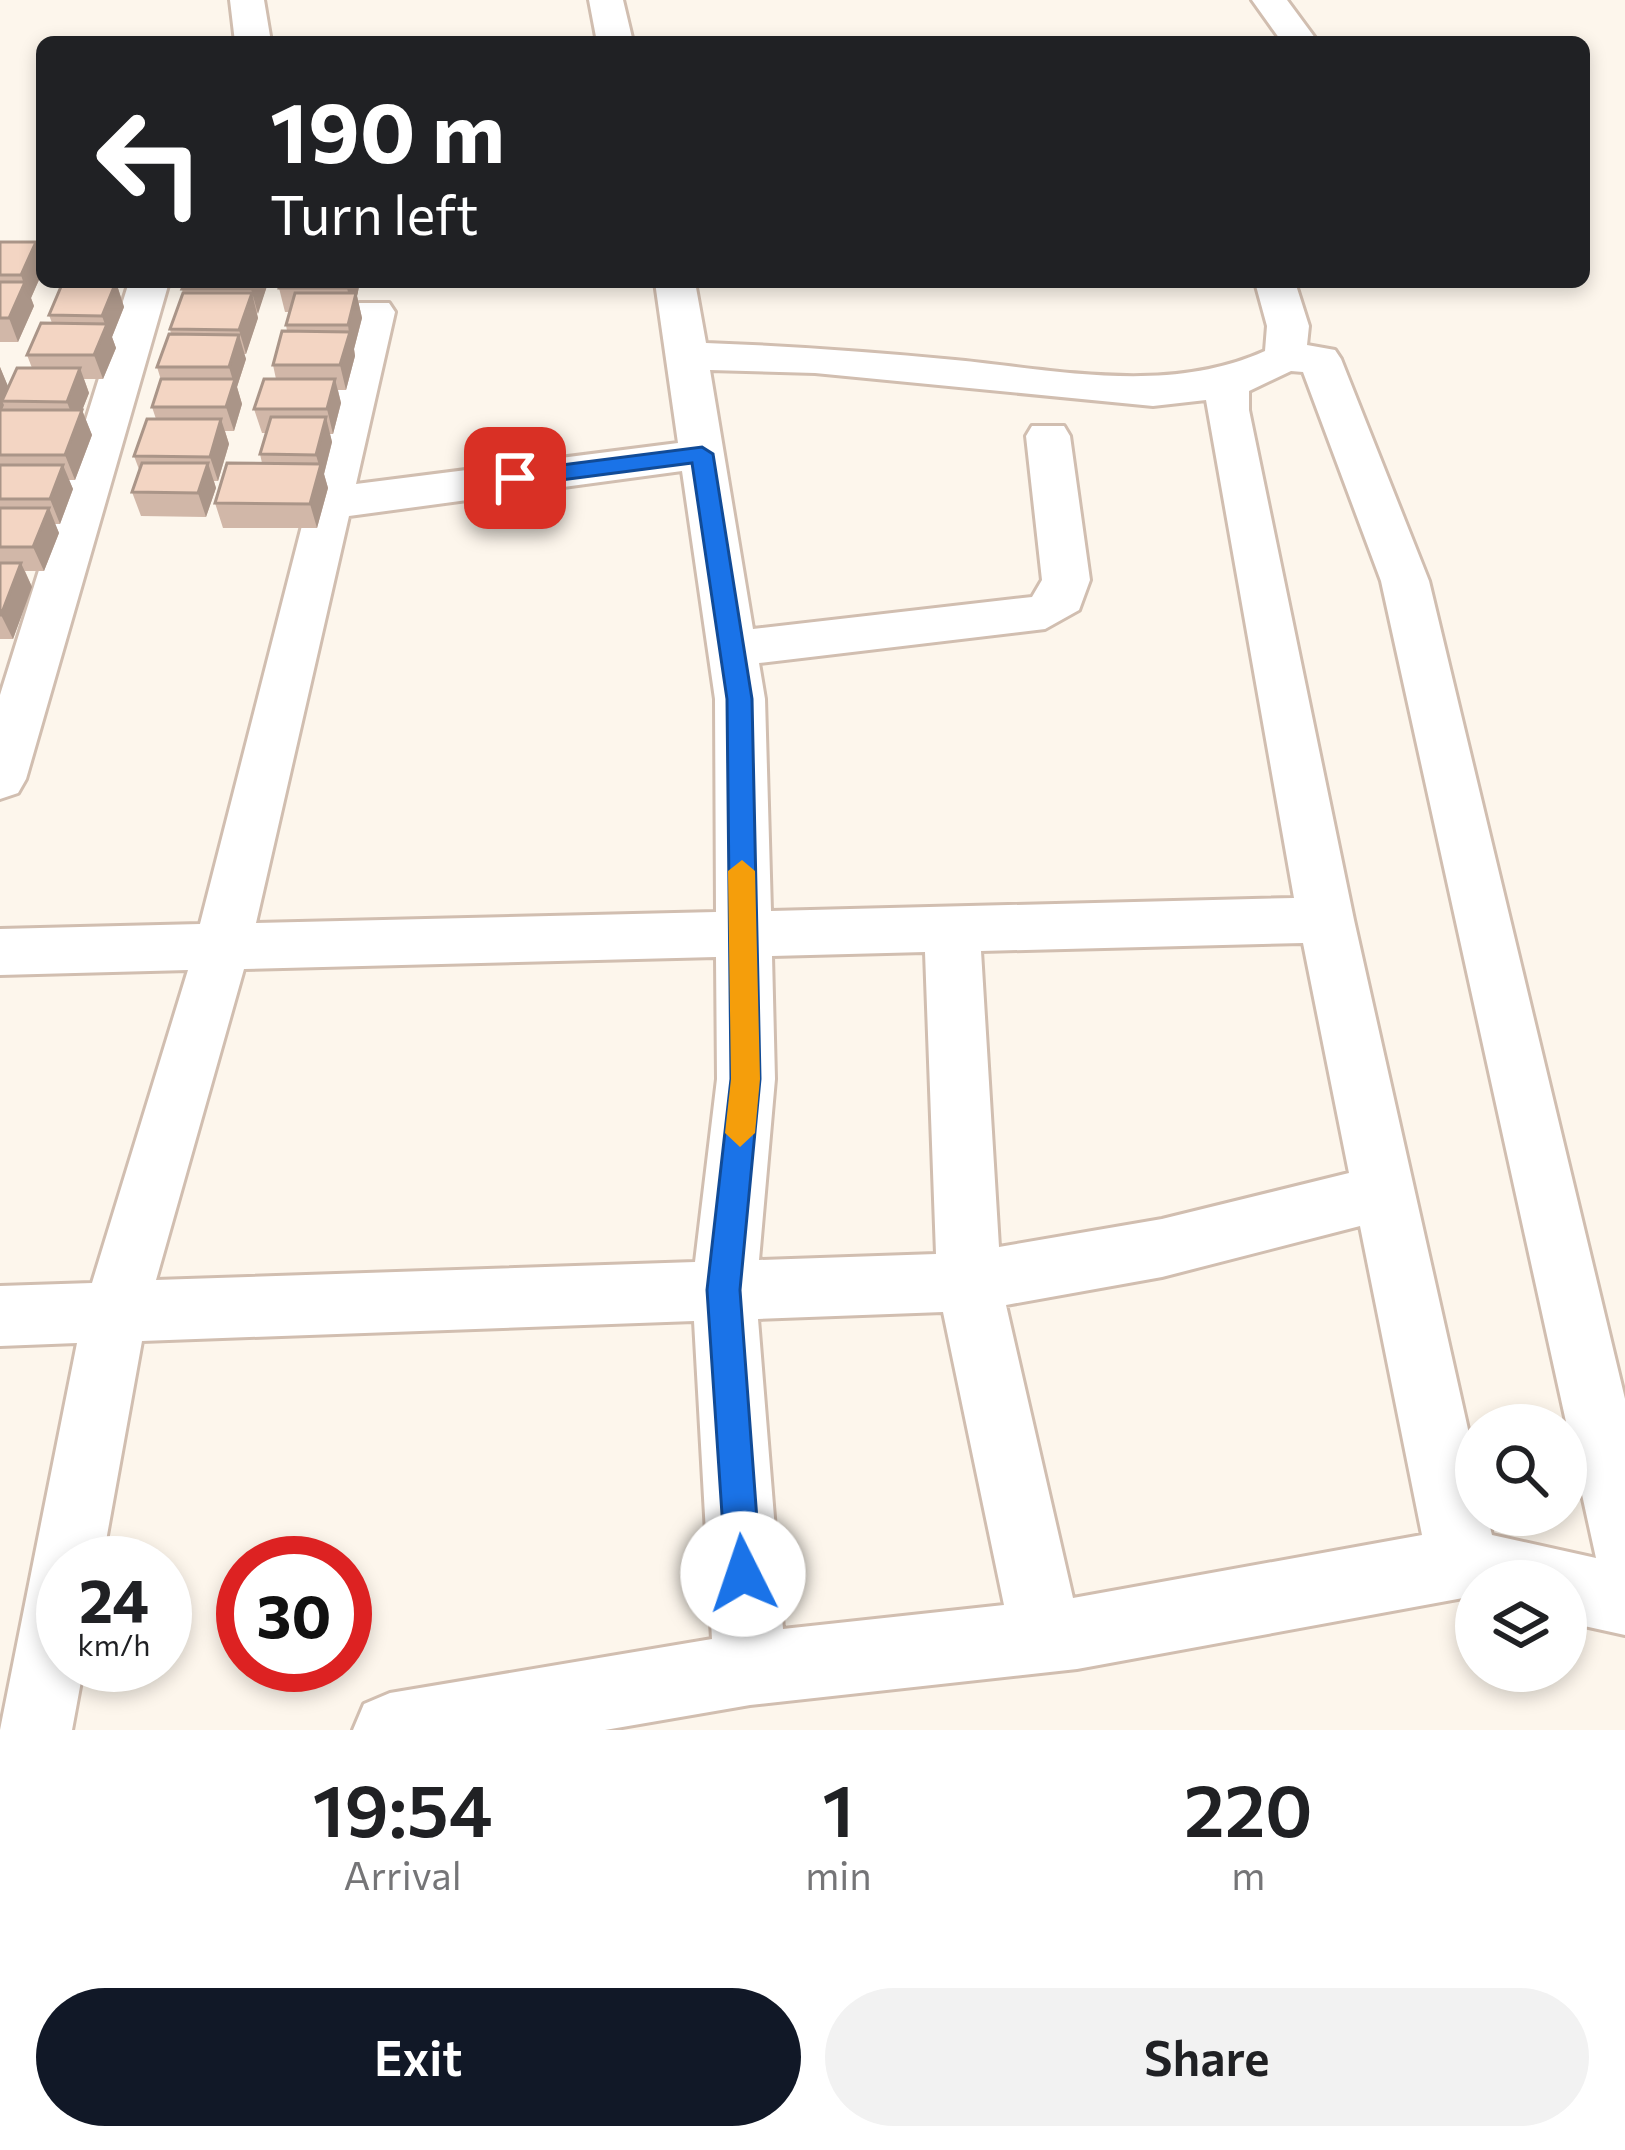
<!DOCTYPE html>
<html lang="en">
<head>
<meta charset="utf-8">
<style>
	body { margin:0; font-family:Commissioner,sans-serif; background:#f2f2f2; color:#202124; height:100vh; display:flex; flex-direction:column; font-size:45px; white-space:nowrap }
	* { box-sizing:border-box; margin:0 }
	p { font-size:39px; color:#757577 }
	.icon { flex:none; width:66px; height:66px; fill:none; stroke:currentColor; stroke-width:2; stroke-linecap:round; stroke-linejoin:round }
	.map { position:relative; height:1730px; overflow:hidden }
	.side { display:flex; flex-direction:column; background:#fff; flex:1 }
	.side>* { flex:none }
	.top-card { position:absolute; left:36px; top:36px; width:1554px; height:252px; border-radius:18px; box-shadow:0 6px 18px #0003; background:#202124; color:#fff; overflow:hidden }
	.fabs { position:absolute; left:1455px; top:1404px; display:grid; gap:24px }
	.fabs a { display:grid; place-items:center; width:132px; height:132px; border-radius:50%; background:#fff; box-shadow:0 6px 18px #0003; font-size:60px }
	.speed { position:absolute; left:36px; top:1536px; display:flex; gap:24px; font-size:60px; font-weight:700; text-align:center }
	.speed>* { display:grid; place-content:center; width:156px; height:156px; border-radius:50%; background:#fff; box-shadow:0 6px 18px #0003; line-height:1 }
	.speed small { font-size:30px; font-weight:400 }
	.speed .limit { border:18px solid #d22; background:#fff; color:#111 }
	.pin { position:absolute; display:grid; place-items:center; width:102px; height:102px; color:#fff; margin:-51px; border-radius:24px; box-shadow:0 6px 18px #0006 }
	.me { position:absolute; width:132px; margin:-66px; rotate:356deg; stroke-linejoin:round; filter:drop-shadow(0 0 9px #0008) }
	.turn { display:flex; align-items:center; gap:42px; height:252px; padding:0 36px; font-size:54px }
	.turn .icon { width:156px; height:156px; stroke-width:2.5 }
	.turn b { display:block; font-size:84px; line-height:102px }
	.eta { display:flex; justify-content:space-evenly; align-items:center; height:204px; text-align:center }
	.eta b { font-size:72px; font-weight:600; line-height:84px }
	.primary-button { display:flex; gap:24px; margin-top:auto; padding:24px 36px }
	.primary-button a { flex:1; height:138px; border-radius:72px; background:#111827; color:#fff; font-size:48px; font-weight:600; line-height:138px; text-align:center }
	.primary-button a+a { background:#f2f2f2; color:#202124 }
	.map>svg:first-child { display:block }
</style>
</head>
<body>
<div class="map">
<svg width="1625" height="1730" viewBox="0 0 1625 1730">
	<rect width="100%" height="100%" fill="#fdf6ec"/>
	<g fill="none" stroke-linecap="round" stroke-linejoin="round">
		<g stroke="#d1beb0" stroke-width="6">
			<path id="street" d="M230,0h34l7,42h-36z
				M589,0h34l10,42h-36z
				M1252,0h35l31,42h-36z
				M129,282h40l-143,497 -8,14 -18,6v-104z
				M655,282h40l11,61c83,3 166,9 249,17 104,10 212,35 310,-9l2,-25 -12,-44h40l14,44 -2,19 28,5 6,9 88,222 196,818v236l-59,-13v-41h-90v20l-13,-3 -386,71 -327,36 -145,25h-252l11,-26 26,-11 322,-54 -18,-318 -552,20 -40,222h-39v102h21l-12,65h-72l77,-387 -77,3v-60l92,-3 96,-313 -188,5v-46l200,-5 159,-621h30l6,9 -39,172 322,-41zM710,370l105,3 338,33 53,-6 88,498 -523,13 -6,-212 -6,-36 286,-34 34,-19 11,-30 -20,-144 -6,-10h-32l-6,10 16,144 -10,17 -279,32zM1291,371l12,1 78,209 215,977 -104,-23 -5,-20h-11v-50l-122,-545 -105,-510v-19zM682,471l33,228 1,213 -460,11 93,-407zM1303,943l46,230 -187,46 -163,28 -18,-296zM925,952l11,302 -177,6 16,-181 -3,-123zM716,957l1,122 -22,183 -539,18 88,-311zM1360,1226l62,309 -349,63 -67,-293 156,-28zM943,1312l61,293 -221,24 -25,-310z"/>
		</g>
		<use href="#street" fill="#fff" fill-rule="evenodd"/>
	</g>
	<path fill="#d1b7a8" d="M0,242l42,17v14l-11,25 3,8 -16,36h-18z
		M116,282l8,25 -12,30 4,11 -13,31h-19l5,14 -7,17 10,25 -17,45h-6l4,9 -13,35h-5l4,9 -15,38h-19l7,16 -19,52h-13v-272l8,20 24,-19 -5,-13 25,-32 -3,-8z
		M185,282h81l1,4 -10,28 1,4 -12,36h-2l2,5 -9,28 5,17 -8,27h-9l4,13 -11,37h-4l2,7 -10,29 -65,-1 -9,-24 8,-20 -6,-16 22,-37 -4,-12 9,-27 -4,-13 14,-33 -1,-5 13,-36 -1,-4z
		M280,282h78l1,5 -2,9 5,22 -8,31 1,7 -9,34h-8l3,13 -8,31h-3l2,8 -8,32 4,14 -11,40h-94l-8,-25 47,-40 -2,-9 6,-21h-4l-8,-24 22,-30 -3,-14 14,-34 -1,-6 3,-13h-4l-6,-24z"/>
	<path fill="#aa9588" d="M36,242l6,17v14l-11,25 3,8 -16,36 -9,-24 15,-34 -3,-9z
		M116,282l8,25 -12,30 4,11 -13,31 -9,-24 12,-28 -4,-11z
		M254,282h12l1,4 -9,28 -7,-25z
		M349,282h9l1,5 -2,9 5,22 -8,31 1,7 -9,34 -6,-25 9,-32 -1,-8 4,-16 -5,-21z
		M252,293l6,25 -12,36 -7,-24z
		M239,335l7,24 -9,28 5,17 -8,27 -8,-24 8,-23 -5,-17z
		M0,367l10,24 -8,10 2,4 -4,10z
		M80,368l9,25 -13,33 -9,-24z
		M335,379l6,24 -8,31 -6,-25z
		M82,410l10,25 -17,45 -10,-25z
		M326,417l6,25 -8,32 4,14 -11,40 -7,-24 10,-35 -4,-14z
		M221,419l8,25 -11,37 -8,-24z
		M208,463l8,25 -10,29 -8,-24z
		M63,465l10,24 -13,35 -10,-25z
		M49,508l10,25 -15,38 -11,-24z
		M21,563l11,24 -19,52 -12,-24z"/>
	<path fill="#f3d5c3" stroke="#aa9588" stroke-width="3" d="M0,242h36l-15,33h-21z
		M0,282h25l-16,36h-9z
		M63,282h53l-14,34 -53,-1z
		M185,282h69l-3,7h-69z
		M280,282h69l-2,6h-68z
		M183,293h69l-13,37 -69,-1z
		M295,293h61l-8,32h-62z
		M41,323l66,1 -13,31h-67z
		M282,331l68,1 -10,33h-67z
		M169,334l70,1 -10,32h-72z
		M17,368h63l-13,34 -65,-1z
		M161,379h74l-9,28h-74z
		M264,379h71l-8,30h-73z
		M0,410h82l-17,45h-65z
		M271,417h55l-10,38 -56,-1z
		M147,419h74l-11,38 -76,-1z
		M142,463h66l-10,30 -66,-1z
		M227,463l94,1 -11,40 -95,-1z
		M0,465h63l-13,34h-50z
		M0,508h49l-16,39h-33z
		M0,563h21l-20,52h-1z"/>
	<path fill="#1a73e8" stroke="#114b97" stroke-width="3" d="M702,447l11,7 39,245 8,380 -20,211 21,284 -5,13 -13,5 -12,-5 -5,-13 -19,-284 24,-211 -4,-380 -35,-236 -177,23 -11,-8 11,-7z"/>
	<path fill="#f59e0b" d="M742,860l13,11 5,208 -5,54 -15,14 -15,-14 6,-54 -3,-208z"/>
</svg>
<div class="fabs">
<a><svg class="icon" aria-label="search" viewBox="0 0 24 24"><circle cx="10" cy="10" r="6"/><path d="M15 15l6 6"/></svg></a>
<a><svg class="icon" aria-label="layers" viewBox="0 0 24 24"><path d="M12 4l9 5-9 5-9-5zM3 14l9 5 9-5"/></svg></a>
</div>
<div class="speed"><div>24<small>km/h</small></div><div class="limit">30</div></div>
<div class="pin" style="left:515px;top:478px;background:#d93025"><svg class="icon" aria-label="arrive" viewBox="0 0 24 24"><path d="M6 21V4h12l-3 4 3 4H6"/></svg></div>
<svg class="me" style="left:743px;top:1574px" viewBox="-20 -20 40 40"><circle r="19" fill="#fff"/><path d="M0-13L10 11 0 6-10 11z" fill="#1a73e8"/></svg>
<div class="top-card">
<div class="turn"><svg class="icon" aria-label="left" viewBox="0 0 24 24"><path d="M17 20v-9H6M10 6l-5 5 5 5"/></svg><div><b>190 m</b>Turn left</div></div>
</div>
</div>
<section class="side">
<div class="eta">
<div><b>19:54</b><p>Arrival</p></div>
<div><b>1</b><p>min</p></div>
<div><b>220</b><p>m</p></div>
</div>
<div class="primary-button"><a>Exit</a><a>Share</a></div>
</section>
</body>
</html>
